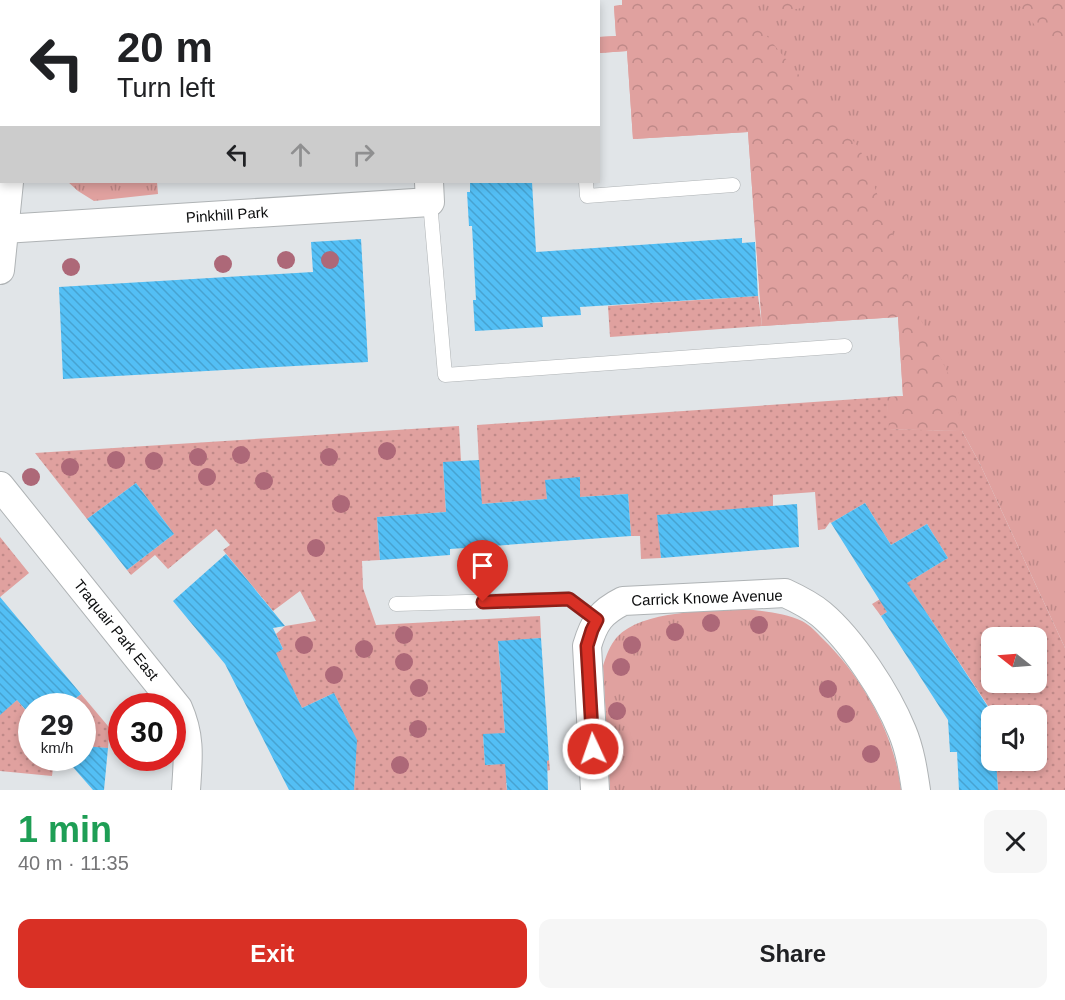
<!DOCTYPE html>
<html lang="en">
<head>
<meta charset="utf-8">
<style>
	body { margin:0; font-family:Helvetica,sans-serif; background:#f6f6f6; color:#202124; height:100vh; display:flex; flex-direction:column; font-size:22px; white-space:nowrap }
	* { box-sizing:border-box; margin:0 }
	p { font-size:20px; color:#757577 }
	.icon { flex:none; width:33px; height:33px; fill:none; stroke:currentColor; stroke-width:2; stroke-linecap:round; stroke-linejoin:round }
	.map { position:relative; height:790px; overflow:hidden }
	.panel { display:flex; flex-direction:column; background:#fff; flex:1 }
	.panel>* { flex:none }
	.banner { position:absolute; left:0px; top:0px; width:600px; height:183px; box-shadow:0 3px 9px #0003; background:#fff; color:#202124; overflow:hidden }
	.needle { width:39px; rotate:287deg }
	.tools { position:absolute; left:981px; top:627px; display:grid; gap:12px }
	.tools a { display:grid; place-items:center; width:66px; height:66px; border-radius:12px; background:#fff; box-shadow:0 3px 9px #0003; font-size:30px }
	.speed { position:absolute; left:18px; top:693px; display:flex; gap:12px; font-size:30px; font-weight:700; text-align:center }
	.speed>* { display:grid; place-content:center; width:78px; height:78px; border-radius:50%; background:#fff; box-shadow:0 3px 9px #0003; line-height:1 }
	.speed small { font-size:15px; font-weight:400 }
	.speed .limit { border:9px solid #d22; background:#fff; color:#111 }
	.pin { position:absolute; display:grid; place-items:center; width:51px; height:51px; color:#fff; margin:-62px -26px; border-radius:50% 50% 50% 0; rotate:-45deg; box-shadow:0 0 6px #0007 }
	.pin .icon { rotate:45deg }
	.me { position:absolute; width:66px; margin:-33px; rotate:357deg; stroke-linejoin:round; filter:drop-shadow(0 0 4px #0008) }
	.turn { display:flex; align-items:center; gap:21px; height:126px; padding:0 18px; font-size:27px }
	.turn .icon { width:78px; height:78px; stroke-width:2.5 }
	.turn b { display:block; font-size:42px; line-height:51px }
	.lanes { display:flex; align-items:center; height:57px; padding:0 18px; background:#0003; justify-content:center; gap:30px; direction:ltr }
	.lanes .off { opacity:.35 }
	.round { display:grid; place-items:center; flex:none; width:63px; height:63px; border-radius:12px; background:#f6f6f6 }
	.headline { display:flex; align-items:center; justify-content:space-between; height:102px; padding:0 18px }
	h1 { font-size:36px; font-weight:700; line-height:45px; color:#1e9e55 }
	.cta { display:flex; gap:12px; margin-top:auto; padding:12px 18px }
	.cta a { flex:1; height:69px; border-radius:12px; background:#d93025; color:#fff; font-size:24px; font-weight:700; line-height:69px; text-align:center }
	.cta a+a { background:#f6f6f6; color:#202124 }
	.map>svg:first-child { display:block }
</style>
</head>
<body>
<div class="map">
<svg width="1065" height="790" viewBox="0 0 1065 790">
	<defs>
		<pattern id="grass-tufts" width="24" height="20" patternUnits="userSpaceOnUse" patternTransform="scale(1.5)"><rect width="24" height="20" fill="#e0a19f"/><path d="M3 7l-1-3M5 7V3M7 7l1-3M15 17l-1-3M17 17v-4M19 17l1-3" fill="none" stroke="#bf8988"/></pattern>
		<pattern id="forest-crowns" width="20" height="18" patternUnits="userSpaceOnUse" patternTransform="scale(1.5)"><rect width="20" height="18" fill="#e0a19f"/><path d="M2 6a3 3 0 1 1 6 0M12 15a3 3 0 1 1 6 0" fill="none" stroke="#bf8988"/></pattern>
		<pattern id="garden-dots" width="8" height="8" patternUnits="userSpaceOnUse" patternTransform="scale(1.5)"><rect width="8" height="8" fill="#e0a19f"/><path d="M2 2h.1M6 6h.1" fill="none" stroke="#bf8988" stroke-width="1.8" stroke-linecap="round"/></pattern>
		<pattern id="building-back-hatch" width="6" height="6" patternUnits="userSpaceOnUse" patternTransform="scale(1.5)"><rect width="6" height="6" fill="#53bff5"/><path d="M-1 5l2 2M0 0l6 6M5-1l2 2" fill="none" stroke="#47a3d1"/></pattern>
	</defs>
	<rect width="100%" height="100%" fill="#e1e5e8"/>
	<path fill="url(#grass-tufts)" d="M622,0h443v648l-85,-184 -18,-33 -74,-2 -1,-32 16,-1 -5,-79 -136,9 -14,-194 -115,7 -6,-88 -28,2v-16l17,-1 -2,-30 8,-1z
		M68,182h89l1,12 -64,7 -16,-10z
		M743,609c20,2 41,4 59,12 8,4 15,12 21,18 40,39 72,96 78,151h-291l-7,-124c3,-10 7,-21 14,-29 25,-27 92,-26 126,-28z"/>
	<path fill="url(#forest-crowns)" d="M622,0h115l123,149 44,115 13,48 37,73 8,46 -74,-2 -1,-32 16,-1 -5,-79 -136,9 -14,-194 -115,7 -6,-88 -28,2v-16l17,-1 -2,-30 8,-1z
		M768,0h36l-2,8 -24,4z
		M1015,0h50v53l-2,2 -15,-13z"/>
	<path fill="url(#garden-dots)" fill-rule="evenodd" d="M758,296l4,30 -152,11 -2,-31z
		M887,397l2,32 73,2 18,33 85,184v142h-67l-2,-29 40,-1v-48l-30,1v-1l-12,3 -80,-121 -33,22 -9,-12 76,-46 -21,-34 -36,21 -26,-42 -34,20 -1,-1 -5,7 -7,1 -3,-38 -42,3v12l-115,8 3,43 -20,1 -1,-23h-9l-3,-42 -48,3 -1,-19 -33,2 1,19 -66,5 -4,-79zM992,638h44v44h-44z
		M459,426l2,35 -18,2 3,49 -69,5 3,43 -18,1 1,27 13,37 164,-9 1,22 -43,4 7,91 -22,2 2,30 64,-5 1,10 -44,13 1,7h-153l2,-37 -32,-3 26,-24 -16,-33 -32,15 -27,-55 8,-4 -7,-15 9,-8 31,-5 -16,-30 -27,20 -50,-61 7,-5 -14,-16 -48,40 -13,-14 -24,20 -4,-5 47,-36 -38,-51 -49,36 -52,-66z
		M0,537l29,36 -29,24z
		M81,694l32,38h-4l-1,16 -25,-1 -1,-41h-16z
		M17,700l14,17 1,41h50l-1,5 -27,-2 -2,15 -52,-5v-57z"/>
	<path fill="url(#building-back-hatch)" d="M470,182h62l4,70 206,-14v5l13,-1 3,54 -178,11 1,8 -39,2 1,10 -68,4 -2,-31h3l-4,-74h-3l-2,-34h3z
		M361,239l7,123 -305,17 -4,-92 254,-15 -2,-30z
		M479,460l3,44 65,-5 -2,-19 35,-3v20l48,-3 3,42 -181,13v6l-70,5 -3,-43 69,-5 -3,-50z
		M136,483l38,51 -47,36 -40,-51z
		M865,503l26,42 36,-21 21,34 -41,25 87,133h-2v44h4l2,30h-39l-2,-38h-7l-2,-32 -67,-104 6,-4 -56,-89z
		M797,504l2,43 -138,11 -4,-43z
		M226,554l59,72 -12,2 10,21 -7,4 26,55 32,-15 23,47 -3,50h-65l-64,-126 -52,-63z
		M0,597l81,97 -15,12h-34v11l-15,-17 -17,15z
		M541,638l8,122 -2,1 1,29h-41l-2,-26 -20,1 -2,-31 22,-1 -7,-92z
		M82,746l26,2 -4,42h-11l-28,-32h17z"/>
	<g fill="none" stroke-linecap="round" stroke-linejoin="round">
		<g stroke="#afb3b5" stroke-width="15">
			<path id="lane" d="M268,0v2
				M586,182l1,14 146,-11
				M430,202l15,173 400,-29
				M396,604l173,-5 28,21"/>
		</g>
		<g stroke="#afb3b5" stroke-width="30">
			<path id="street" d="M31,2v-2
				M4,229l426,-27 -1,-20
				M0,270l9,-88
				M0,486l178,222c13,29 10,51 8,82
				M595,790l-8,-144c7,-24 14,-34 36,-45l162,-8c13,6 25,12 36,21 31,26 66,80 81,117 8,19 11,39 14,59"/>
		</g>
		<use href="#lane" stroke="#fff" stroke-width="14"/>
		<use href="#street" stroke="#fff" stroke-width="28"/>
	</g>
	<g fill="#ad6878">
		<circle cx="286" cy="260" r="9"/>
		<circle cx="330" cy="260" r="9"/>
		<circle cx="223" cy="264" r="9"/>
		<circle cx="71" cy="267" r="9"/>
		<circle cx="387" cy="451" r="9"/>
		<circle cx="241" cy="455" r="9"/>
		<circle cx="198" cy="457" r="9"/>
		<circle cx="329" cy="457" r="9"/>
		<circle cx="116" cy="460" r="9"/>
		<circle cx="154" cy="461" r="9"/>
		<circle cx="70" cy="467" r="9"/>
		<circle cx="31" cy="477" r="9"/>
		<circle cx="207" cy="477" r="9"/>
		<circle cx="264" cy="481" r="9"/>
		<circle cx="341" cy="504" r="9"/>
		<circle cx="316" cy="548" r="9"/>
		<circle cx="711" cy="623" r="9"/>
		<circle cx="759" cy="625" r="9"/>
		<circle cx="675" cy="632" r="9"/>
		<circle cx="404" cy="635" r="9"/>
		<circle cx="304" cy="645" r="9"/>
		<circle cx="632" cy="645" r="9"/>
		<circle cx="364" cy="649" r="9"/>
		<circle cx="404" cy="662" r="9"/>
		<circle cx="621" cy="667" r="9"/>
		<circle cx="334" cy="675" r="9"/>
		<circle cx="419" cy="688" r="9"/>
		<circle cx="828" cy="689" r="9"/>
		<circle cx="617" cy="711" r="9"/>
		<circle cx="846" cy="714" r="9"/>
		<circle cx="418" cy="729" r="9"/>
		<circle cx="871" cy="754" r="9"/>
		<circle cx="400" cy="765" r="9"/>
	</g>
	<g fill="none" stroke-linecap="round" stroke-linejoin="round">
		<g stroke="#8d1f18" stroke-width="15">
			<path id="route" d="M483,602l86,-3 28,21 -5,10 -5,16 6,103"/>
		</g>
		<use href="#route" stroke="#d93025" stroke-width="10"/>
	</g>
	<g text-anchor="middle" stroke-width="4.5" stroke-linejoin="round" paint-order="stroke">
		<g font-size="15" fill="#0c0d0e" stroke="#fff">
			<text transform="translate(227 215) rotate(-4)" y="5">Pinkhill Park</text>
			<text transform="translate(707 598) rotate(-2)" y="5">Carrick Knowe Avenue</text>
			<text transform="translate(116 630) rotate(51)" y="5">Traquair Park East</text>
		</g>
	</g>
</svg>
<div class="tools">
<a><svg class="needle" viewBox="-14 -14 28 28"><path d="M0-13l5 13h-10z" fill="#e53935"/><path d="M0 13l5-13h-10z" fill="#757577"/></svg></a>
<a><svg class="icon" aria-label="sound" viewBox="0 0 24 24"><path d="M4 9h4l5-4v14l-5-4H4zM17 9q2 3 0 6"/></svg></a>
</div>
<div class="speed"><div>29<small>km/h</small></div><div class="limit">30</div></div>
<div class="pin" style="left:483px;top:602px;background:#d93025"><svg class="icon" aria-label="arrive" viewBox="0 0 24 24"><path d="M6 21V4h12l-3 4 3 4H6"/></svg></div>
<svg class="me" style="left:593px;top:749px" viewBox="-20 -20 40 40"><circle r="17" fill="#d93025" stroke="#fff" stroke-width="3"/><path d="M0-11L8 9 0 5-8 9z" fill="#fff"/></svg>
<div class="banner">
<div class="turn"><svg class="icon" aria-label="left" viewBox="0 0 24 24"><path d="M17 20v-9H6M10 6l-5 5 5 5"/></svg><div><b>20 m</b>Turn left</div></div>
<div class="lanes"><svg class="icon" aria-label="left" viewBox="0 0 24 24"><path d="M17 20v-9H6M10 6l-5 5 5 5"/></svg><svg class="icon off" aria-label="ahead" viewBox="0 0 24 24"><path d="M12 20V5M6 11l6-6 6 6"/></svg><svg class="icon off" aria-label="right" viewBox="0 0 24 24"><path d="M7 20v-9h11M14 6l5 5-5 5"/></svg></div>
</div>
</div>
<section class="panel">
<div class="headline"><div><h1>1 min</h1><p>40 m · 11:35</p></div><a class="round"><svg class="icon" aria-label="close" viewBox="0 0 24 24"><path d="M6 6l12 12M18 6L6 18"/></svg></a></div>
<div class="cta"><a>Exit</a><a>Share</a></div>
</section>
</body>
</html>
